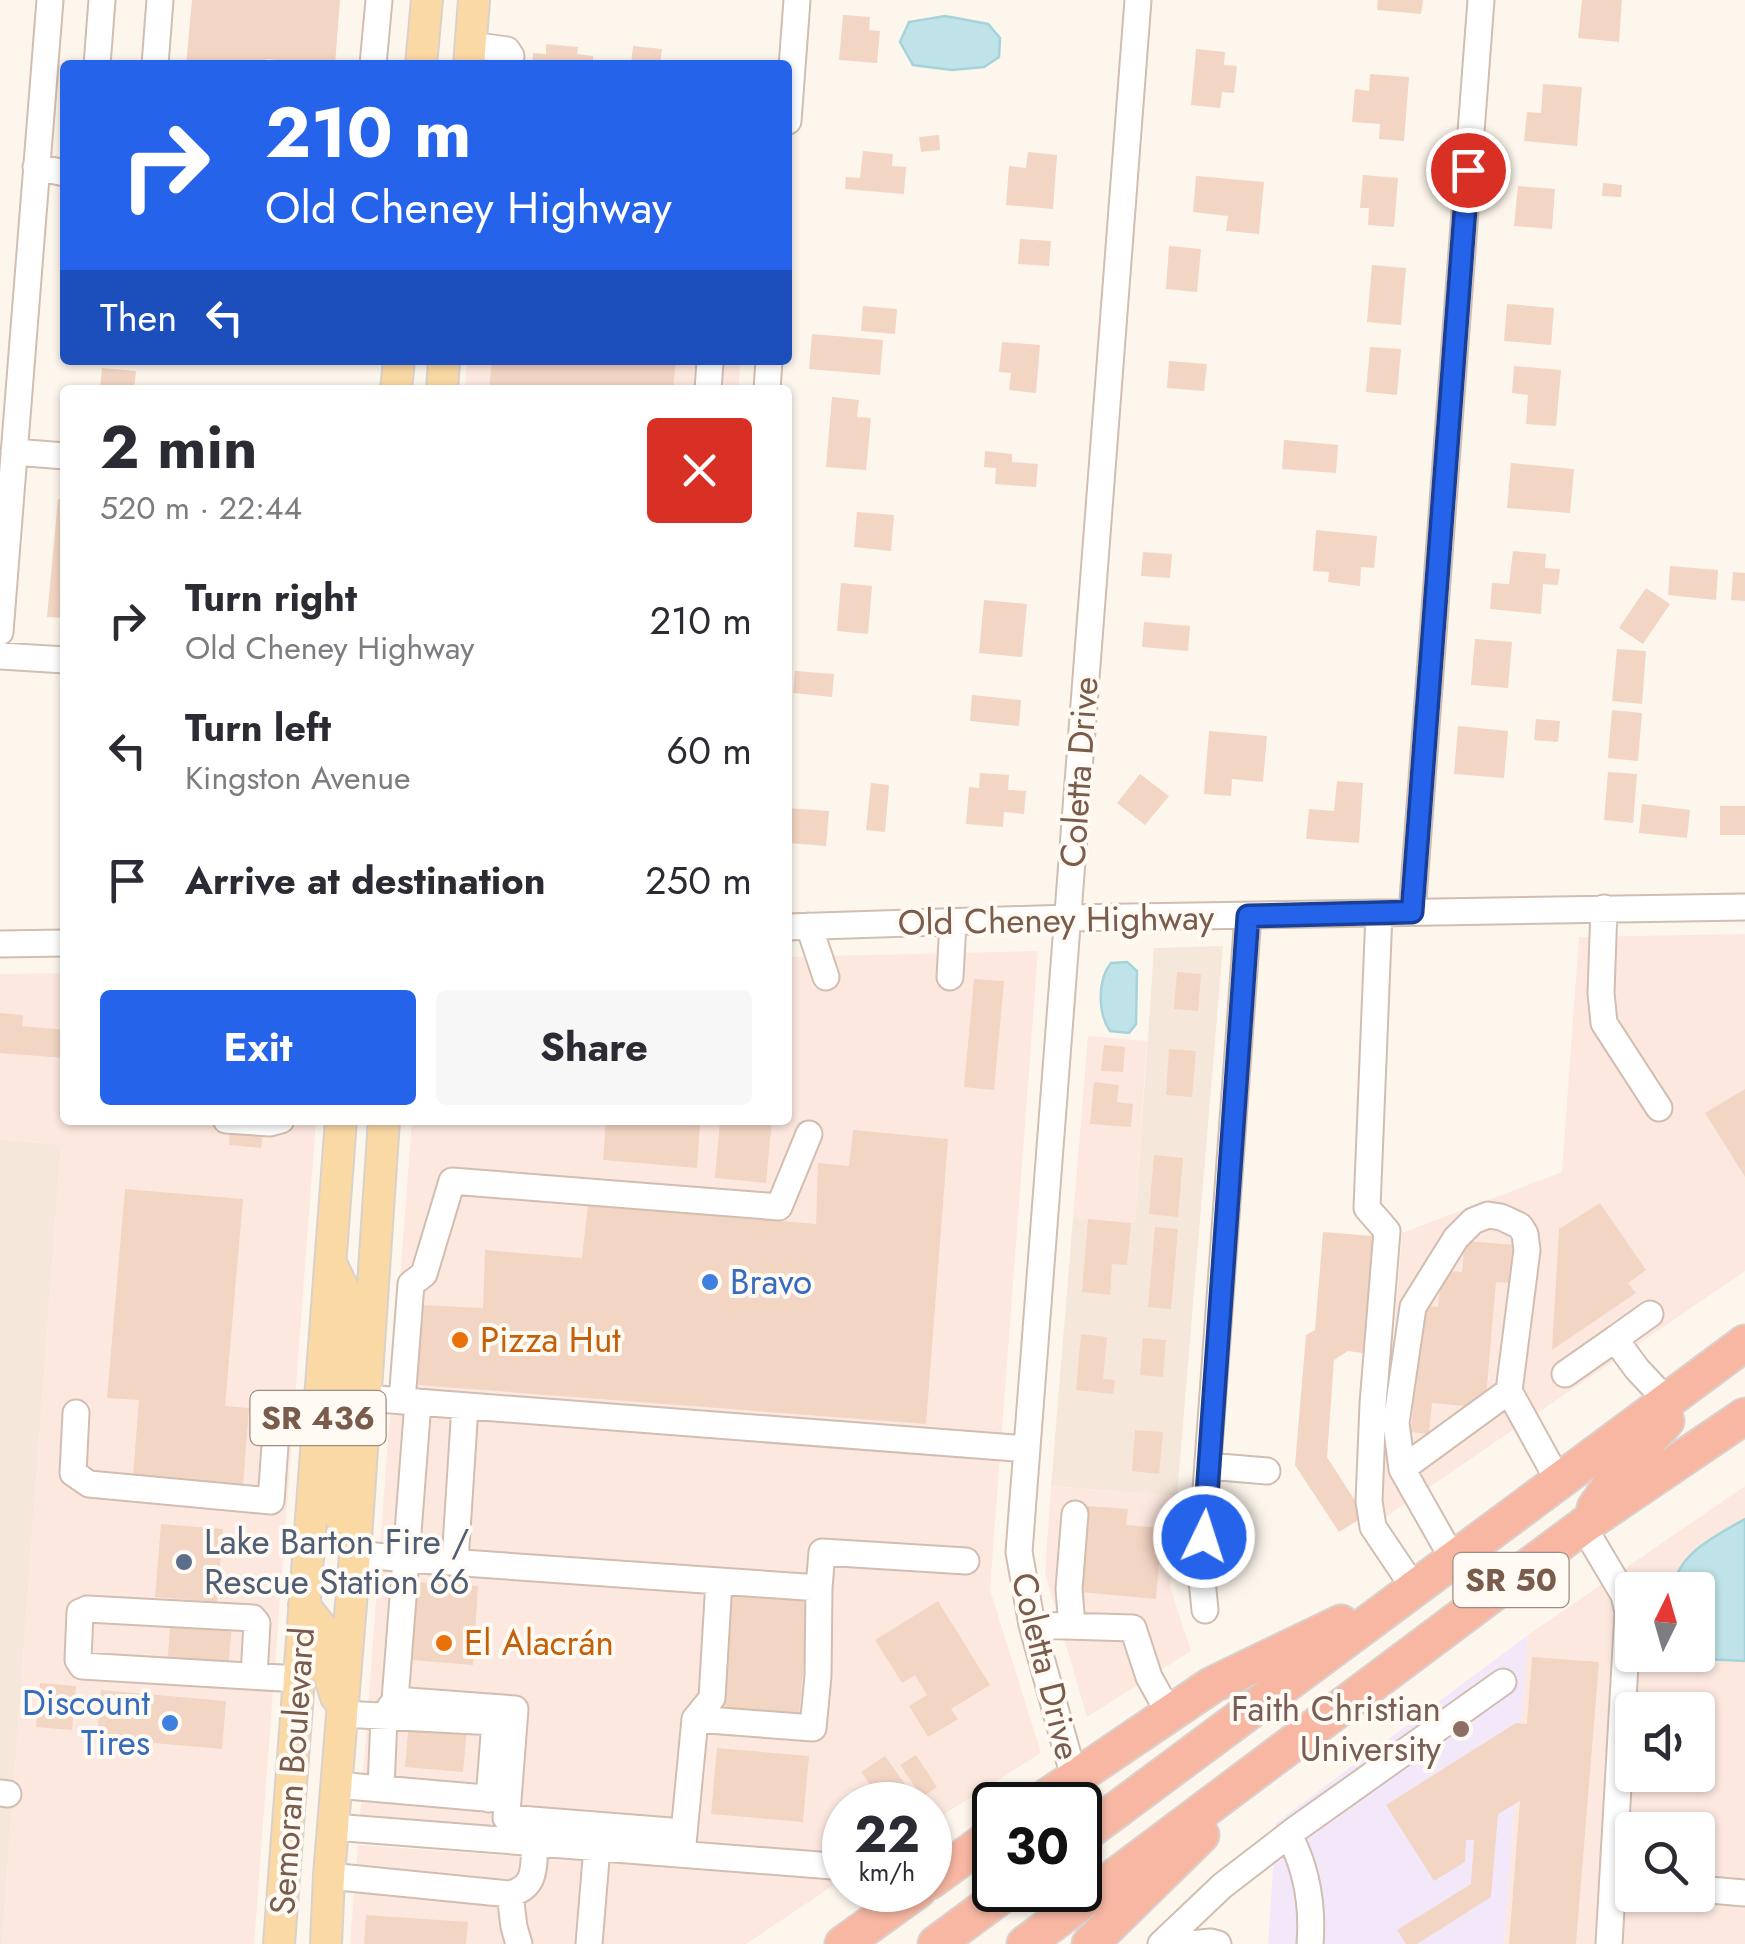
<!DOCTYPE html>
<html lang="en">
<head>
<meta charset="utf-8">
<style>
	body { margin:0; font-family:Jost,sans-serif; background:#f7f7f7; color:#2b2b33; height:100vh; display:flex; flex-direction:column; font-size:38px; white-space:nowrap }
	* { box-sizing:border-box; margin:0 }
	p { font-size:32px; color:#7c7c81 }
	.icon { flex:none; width:55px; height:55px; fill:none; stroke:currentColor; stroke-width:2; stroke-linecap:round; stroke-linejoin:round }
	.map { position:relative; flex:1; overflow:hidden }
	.sheet { position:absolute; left:60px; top:385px; width:732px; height:740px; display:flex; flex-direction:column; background:#fff; border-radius:10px; box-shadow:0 2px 8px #0004 }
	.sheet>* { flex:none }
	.top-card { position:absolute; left:60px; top:60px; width:732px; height:305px; border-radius:10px; box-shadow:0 2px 8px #0004; background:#2563eb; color:#fff; overflow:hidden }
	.needle { width:65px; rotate:5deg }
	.tools { position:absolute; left:1615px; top:1572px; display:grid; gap:20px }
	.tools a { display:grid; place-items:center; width:100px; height:100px; border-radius:10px; background:#fff; box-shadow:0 2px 8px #0004; font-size:50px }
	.speed { position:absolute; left:822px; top:1782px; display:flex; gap:20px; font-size:50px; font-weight:700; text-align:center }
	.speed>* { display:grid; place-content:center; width:130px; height:130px; border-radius:50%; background:#fff; box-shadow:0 2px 8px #0004; line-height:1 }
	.speed small { font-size:25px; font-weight:400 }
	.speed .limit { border:5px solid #111; border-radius:15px; background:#fff; color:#111 }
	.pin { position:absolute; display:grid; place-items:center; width:85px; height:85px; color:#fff; margin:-42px; border:5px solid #fff; border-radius:50%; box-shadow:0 2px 10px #0007 }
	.me { position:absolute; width:110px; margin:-55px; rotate:4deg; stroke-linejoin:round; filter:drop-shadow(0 0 8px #0008) }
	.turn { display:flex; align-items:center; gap:35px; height:210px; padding:0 40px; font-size:45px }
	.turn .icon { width:130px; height:130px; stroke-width:2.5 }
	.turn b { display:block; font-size:70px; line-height:85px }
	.then { display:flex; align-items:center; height:95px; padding:0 40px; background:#0003; gap:20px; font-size:38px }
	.round { display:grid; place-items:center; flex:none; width:105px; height:105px; border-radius:10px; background:#f7f7f7 }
	.headline { display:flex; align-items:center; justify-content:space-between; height:170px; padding:0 40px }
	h1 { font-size:60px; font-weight:700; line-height:75px }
	.action { display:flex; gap:20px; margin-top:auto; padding:20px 40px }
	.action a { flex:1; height:115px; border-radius:10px; background:#2563eb; color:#fff; font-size:40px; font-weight:700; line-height:115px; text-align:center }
	.action a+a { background:#f7f7f7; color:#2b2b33 }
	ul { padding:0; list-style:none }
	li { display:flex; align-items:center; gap:30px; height:130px; padding:0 40px }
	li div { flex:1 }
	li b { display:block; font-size:38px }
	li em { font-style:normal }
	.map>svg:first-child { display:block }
</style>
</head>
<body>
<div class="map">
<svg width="1745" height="1944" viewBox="0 0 1745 1944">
	<rect width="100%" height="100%" fill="#fdf6ec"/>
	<path fill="#f5e8da" d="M1223,946l-46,550 -126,-10 22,-268 62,4 19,-274z
		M0,1139l61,6 -59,799h-2z"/>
	<path fill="#fde8e0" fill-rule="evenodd" d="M467,360h274l-3,30h-273z
		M1745,934v337l-365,250 22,-288 160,-61 17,-235z
		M1038,951l-48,639 51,163 -111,70v-18h-85v48l-485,-38 52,-695h376v-163z
		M65,973v147h251l-62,824h-252l59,-799 -61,-6v-165z
		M1088,1036l59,5 -12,182 -62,-5z
		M1051,1486l126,10 -7,91 21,64 -104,66 -42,-144z
		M1745,1486v458h-241l24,-309zM1632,1590h66v65h-66zM1632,1710h66v65h-66zM1632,1830h66v65h-66z
		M358,1845l485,34 -97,65h-396z"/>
	<path fill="#f3e8fa" d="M1528,1635l-24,309h-236l8,-121z"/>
	<path fill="#bfe3e8" stroke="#a5d3da" stroke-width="2.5" d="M945,16l43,8 12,14 -1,19 -15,10 -32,3 -39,-5 -13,-23 9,-20z
		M1127,962l10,9 -1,53 -7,9 -19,-2c-12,-17 -13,-51 1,-68z
		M1745,1519v142l-62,-3v-3h15v-65h-25c3,-36 44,-55 72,-71z"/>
	<path fill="#f3d5c3" d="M192,0h148l-5,65 -69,-6 -1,6h-79z
		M1378,0h45l-2,14 -44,-4z
		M1582,0h40l-3,42 -41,-4z
		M843,15l27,2 -1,13 11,1 -3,32 -38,-3z
		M546,44l32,3 -1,7 16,2v9h-61l1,-12 13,1z
		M633,46l29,3 -2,16h-29z
		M1196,49l29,3 -1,13 13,1 -3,27 -12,-1 -2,16 -29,-3z
		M1370,74l39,3 -5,64 -25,-2 1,-15 -28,-2 3,-33 14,2z
		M1543,84l39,3 -5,59 -53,-5 3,-29 14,1z
		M939,135l1,15 -19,2 -2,-15z
		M863,151l30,3 -1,12 14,1 -2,27 -59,-5 1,-12 14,1z
		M1028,152l29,3 -4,54 -47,-4 3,-39 17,2z
		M1363,175l35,3 -4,49 -26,-2 1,-17h-9z
		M1196,176l68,6 -5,52 -33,-3 2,-15 -35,-4z
		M1603,183l19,2 -1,12 -19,-1z
		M1518,186l37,3 -3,40 -38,-3z
		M1020,239l31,2 -2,25 -31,-2z
		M1169,246l32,3 -4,43 -31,-3z
		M1372,265l34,3 -5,57 -34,-3z
		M1507,304l47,4 -3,37 -47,-4z
		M863,306l34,3 -2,25 -34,-3z
		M812,334l71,6 -3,35 -71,-6z
		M1002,342l38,3 -4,48 -27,-3 2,-17 -12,-1z
		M1370,347l31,2 -4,46 -31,-3z
		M492,360h184l-3,30h-184z
		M1169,361l38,3 -3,27 -37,-3z
		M1514,366l47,4 -5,56 -30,-2 2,-29 -16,-2z
		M102,368l34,3 -2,19h-34z
		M832,397l27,3 -2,17 14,1 -5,52 -40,-3z
		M1284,440l54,5 -2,28 -54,-4z
		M985,451l27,3v8l26,2 -2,23 -41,-3 1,-16 -12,-1z
		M1511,463l63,6 -4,44 -63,-5z
		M58,499l7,1v118l-18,-1z
		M857,512l37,3 -3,36 -37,-4z
		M1316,530l61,6 -3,32 -13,-1 -1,19 -32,-4 1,-10 -16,-1z
		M1513,551l33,3 -1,14 15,1 -2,16 -15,-1 -2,30 -51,-5 2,-26 17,1z
		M1143,552l29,2 -2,24 -29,-2z
		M1670,566l48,4 -2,30 -48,-5z
		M1733,572l12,1v28l-14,-1z
		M841,583l31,3 -4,48 -31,-3z
		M1646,588l24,16 -27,40 -24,-16z
		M984,600l43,4 -5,53 -43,-4z
		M1144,622l46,4 -2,25 -46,-4z
		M1475,639l37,3 -4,46 -37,-3z
		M1617,649l29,2 -4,53 -30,-3z
		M795,671l39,3 -2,23 -39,-4z
		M972,695l49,5 -2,26 -49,-5z
		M1612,710l30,3 -4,48 -30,-3z
		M1536,719l24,2 -2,21 -24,-2z
		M1458,726l50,5 -4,47 -50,-4z
		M1209,731l58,5 -4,46 -31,-3 -1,17 -27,-2z
		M1608,772l29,2 -4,49 -29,-3z
		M980,773l29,2 -1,15 18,1 -2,23 -20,-2 -1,15 -37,-3 3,-37 10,1z
		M1140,774l29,22 -24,29 -28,-22z
		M1337,781l26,2 -4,60 -53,-4 3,-30 25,2z
		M871,783l18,2 -4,47 -19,-2z
		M1642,804l48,6 -3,28 -48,-5z
		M1720,806h25v29h-25z
		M788,808l41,3 -3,35 -38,-3z
		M1177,972l24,2 -3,37 -24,-2z
		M974,979l30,2 -10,109 -30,-3z
		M0,1013l23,2 -1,11 43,4 -1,28 -64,-5z
		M1104,1045l21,2 -2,25 -22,-1z
		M1169,1049l27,2 -4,46 -26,-2z
		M1094,1082l25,3 -2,17 16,2 -2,23 -41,-3z
		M1745,1089v88l-40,-64z
		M606,1120l94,5 -3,43 -94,-8z
		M720,1120h52l-6,63 -51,-5z
		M230,1128l33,3 -2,17 -32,-3z
		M853,1130l95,9 -22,285 -508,-39 3,-80 62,3 2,-58 97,8 6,-54 228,20 2,-61 31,3z
		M1154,1155l29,3 -5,59 -29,-3z
		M125,1189l118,10 -18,207 24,2 -6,78 -110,-10 6,-76 -32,-2z
		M1600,1203l46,67 -18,13 8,10 -84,57 7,-121z
		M1088,1219l43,4 -4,42 -15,-1 -2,31 -28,-3z
		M1155,1227l23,2 -7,80 -23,-2z
		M1323,1232l50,4 -10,117 -15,-2 -14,9 -7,97 38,59 -26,16 -44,-67 11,-130 9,-5z
		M1465,1241l51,4 -3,38 -17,-1 -11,126 -53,-5 -3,31 -18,-2 11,-127 16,2 4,-37 20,2z
		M1081,1334l26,3 -4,42 12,1 -2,14 -37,-4z
		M1143,1338l23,2 -3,37 -23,-2z
		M1135,1430l28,2 -4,42 -27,-3z
		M1088,1506l40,3 -2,16 36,3 -6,71 -76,-7z
		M161,1524l62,5 -6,73 -62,-5z
		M418,1582l60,4 -5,79 -61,-5z
		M727,1590l83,7 -11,119 -82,-7z
		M938,1601l52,84 -39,24 7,10 -30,18 -19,-31 18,-11 -12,-20 -13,8 -27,-43z
		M171,1618l61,6 -4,47 -61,-6z
		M1532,1657l67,5 -23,282h-67l11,-143 -22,13 -7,83 -74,47h-11l-9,-14 74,-46 3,-44h-8l-1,22 -31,19 -48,-76 130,-82 11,1z
		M40,1683l36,3 -4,44 -36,-3z
		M101,1690l125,11 -4,48 -125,-11z
		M409,1721l58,6 -4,45 -58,-5z
		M717,1748l92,8 -6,66 -92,-8z
		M916,1755l21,32 -15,10 -22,-32z
		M885,1756l35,49h-35l-24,-33z
		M366,1915l102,7 -2,22h-102z"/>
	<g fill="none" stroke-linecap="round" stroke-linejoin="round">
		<g stroke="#d1beb0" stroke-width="29">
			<path id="minor" d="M471,45l36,5 4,6 -1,9
				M97,65l5,-65
				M155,65l5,-65
				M373,65l6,-65
				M788,121l9,-121
				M36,167l29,6
				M708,390l2,-28
				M767,390l2,-30
				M14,452l51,4
				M0,632l50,-632
				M0,656l65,4
				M1604,908l-3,85 3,30 55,85
				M1412,912l69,-912
				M1379,913l-12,295 20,23 -14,173 -4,97 4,26 41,61
				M809,926l17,51
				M788,927l280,-9 677,-11
				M0,944l65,-1
				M950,977l3,-55
				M226,1120l44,3 11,-3
				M1650,1314l-35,25 22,30 30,32
				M1565,1374l50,-35
				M365,1398l662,51
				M402,1401l9,-117 13,-10 28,-93 327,26 30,-73
				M418,1402l-12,157 413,29 -1,88 -5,52 -118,-9 -13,135
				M76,1413l-3,60 16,11 182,17 4,-56
				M1208,1466l59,5
				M1402,1469l107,-78
				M1583,1526l41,69 4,17 -19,332
				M1453,1559l-51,-90 -6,-46 17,-116 43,-69 17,-17 15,-6 13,2 19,9 5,8 2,16 -18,141 49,89
				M455,1562l10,-156
				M819,1588l3,-36 144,9
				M1205,1610l-4,-39 4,-68 43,-587
				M1032,1625l101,3 16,49 20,36
				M1072,1626l-3,-37 6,-75
				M254,1676l3,-53 -4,-5 -166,-9 -7,3 -2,48 4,6 216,13
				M342,1714l153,8 -6,77
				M695,1719l17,-21 7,-117
				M1074,1777l-42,-152 -13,-73 119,-1552
				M336,1785l172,15 7,-91 -120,-9 11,-141 -51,-5
				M381,1789l3,-72 7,-11
				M0,1793l8,1
				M508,1800l-2,18 177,14
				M333,1827l512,40
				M1289,1835c18,34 24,71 21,109
				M329,1876l181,18c28,-8 23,-28 25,-52
				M1698,1889l47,4
				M510,1894l4,33 5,17
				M589,1944l8,-97
				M1161,1944l61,-58 74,-57 207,-147
				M1190,1944l21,-2 7,2"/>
		</g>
		<g stroke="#dad1cd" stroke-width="34">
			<path id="major" d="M421,65l6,-65
				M469,65l5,-65
				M396,390l3,-30
				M442,390l2,-30
				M331,1263l17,36 -14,203 17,42
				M304,1605l22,28 -1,28 11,36
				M279,1944l62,-824
				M326,1944l3,-68 26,-322 29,-434"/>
		</g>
		<g stroke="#dad1cd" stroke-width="39">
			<path id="highway" d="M1595,1508l29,-42 42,-45
				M1035,1805l177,-120 129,-62
				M1080,1837l665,-494
				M930,1881l65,-47
				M843,1944l75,-54
				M936,1944l73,-54
				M1025,1944l558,-418 162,-110
				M1090,1944l111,-109"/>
		</g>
		<use href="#minor" stroke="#fff" stroke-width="25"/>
		<use href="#major" stroke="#fbd9a5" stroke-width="30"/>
		<use href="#highway" stroke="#f7b7a3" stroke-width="35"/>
	</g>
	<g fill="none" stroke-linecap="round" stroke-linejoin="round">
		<g stroke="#184099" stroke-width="25">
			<path id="route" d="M1204,1537l44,-621 164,-4 56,-742"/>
		</g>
		<use href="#route" stroke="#2563eb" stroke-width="18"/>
	</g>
	<g fill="#3f7fe0" stroke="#fffaf3" stroke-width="4">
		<circle cx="710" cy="1282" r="10"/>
		<circle cx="170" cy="1723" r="10"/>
	</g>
	<g fill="#e8710a" stroke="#fffaf3" stroke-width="4">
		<circle cx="460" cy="1340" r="10"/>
		<circle cx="444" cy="1643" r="10"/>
	</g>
	<circle fill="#5c6f8a" stroke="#fffaf3" stroke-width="4" cx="184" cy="1562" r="10"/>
	<circle fill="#8d6e63" stroke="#fffaf3" stroke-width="4" cx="1461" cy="1729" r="10"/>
	<g text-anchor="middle" stroke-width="8" stroke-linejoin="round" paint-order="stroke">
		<g fill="#fffaf3" stroke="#a28b7f" stroke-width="2.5">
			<rect x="250.5" y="1391" width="135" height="54" rx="8"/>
			<rect x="1453.5" y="1553" width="115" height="54" rx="8"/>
		</g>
		<g font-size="32" font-weight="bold" fill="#7a5c4d">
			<text x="318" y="1429">SR 436</text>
			<text x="1511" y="1591">SR 50</text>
		</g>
		<g font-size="35" fill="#7a5c4d" stroke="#fffaf3">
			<text transform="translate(1079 772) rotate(-86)" y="12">Coletta Drive</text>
			<text transform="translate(1056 920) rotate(-1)" y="12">Old Cheney Highway</text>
			<text transform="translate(1046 1666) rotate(76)" y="12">Coletta Drive</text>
			<text transform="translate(292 1771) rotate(-86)" y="12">Semoran Boulevard</text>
		</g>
		<g font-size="35" fill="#366cbe" stroke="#fffaf3" text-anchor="start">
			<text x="730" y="1294">Bravo</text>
			<text x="150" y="1715" text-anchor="end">Discount<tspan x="150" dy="40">Tires</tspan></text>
		</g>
		<g font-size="35" fill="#c56008" stroke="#fffaf3" text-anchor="start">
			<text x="480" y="1352">Pizza Hut</text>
			<text x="464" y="1655">El Alacrán</text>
		</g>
		<g font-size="35" fill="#4e5e75" stroke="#fffaf3" text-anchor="start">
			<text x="204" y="1554">Lake Barton Fire /<tspan x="204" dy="40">Rescue Station 66</tspan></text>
		</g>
		<g font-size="35" fill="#785e54" stroke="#fffaf3" text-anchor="end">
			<text x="1441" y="1721">Faith Christian<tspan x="1441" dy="40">University</tspan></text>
		</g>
	</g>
</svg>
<div class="tools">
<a><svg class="needle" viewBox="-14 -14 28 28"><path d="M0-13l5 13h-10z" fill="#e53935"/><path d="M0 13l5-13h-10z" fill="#7c7c81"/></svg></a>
<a><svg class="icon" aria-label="sound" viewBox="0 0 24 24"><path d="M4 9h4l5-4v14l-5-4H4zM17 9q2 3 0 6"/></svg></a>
<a><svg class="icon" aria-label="search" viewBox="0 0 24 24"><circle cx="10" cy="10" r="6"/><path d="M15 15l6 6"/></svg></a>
</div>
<div class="speed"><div>22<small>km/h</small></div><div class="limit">30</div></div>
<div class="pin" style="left:1468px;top:170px;background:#d93025"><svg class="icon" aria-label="arrive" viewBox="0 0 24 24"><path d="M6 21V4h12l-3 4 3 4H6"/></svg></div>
<svg class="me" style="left:1204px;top:1537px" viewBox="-20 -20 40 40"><circle r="17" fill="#2563eb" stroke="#fff" stroke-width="3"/><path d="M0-11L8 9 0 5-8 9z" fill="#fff"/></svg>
<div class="top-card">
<div class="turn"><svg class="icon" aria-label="right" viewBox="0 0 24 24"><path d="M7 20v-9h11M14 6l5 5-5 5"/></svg><div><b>210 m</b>Old Cheney Highway</div></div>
<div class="then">Then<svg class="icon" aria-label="left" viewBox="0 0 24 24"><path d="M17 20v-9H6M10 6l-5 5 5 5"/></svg></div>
</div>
<section class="sheet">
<div class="headline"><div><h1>2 min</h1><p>520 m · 22:44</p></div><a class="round" style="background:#d93025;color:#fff"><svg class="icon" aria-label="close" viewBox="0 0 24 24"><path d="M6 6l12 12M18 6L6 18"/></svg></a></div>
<ul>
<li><svg class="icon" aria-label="right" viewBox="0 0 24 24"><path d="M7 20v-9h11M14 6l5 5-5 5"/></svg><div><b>Turn right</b><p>Old Cheney Highway</p></div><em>210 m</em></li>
<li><svg class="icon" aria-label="left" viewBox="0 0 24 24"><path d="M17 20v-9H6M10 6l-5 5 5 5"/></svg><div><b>Turn left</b><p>Kingston Avenue</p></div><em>60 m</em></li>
<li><svg class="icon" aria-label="arrive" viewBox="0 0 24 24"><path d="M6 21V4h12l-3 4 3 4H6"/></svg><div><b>Arrive at destination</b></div><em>250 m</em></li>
</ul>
<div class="action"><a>Exit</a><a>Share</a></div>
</section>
</div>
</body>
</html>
